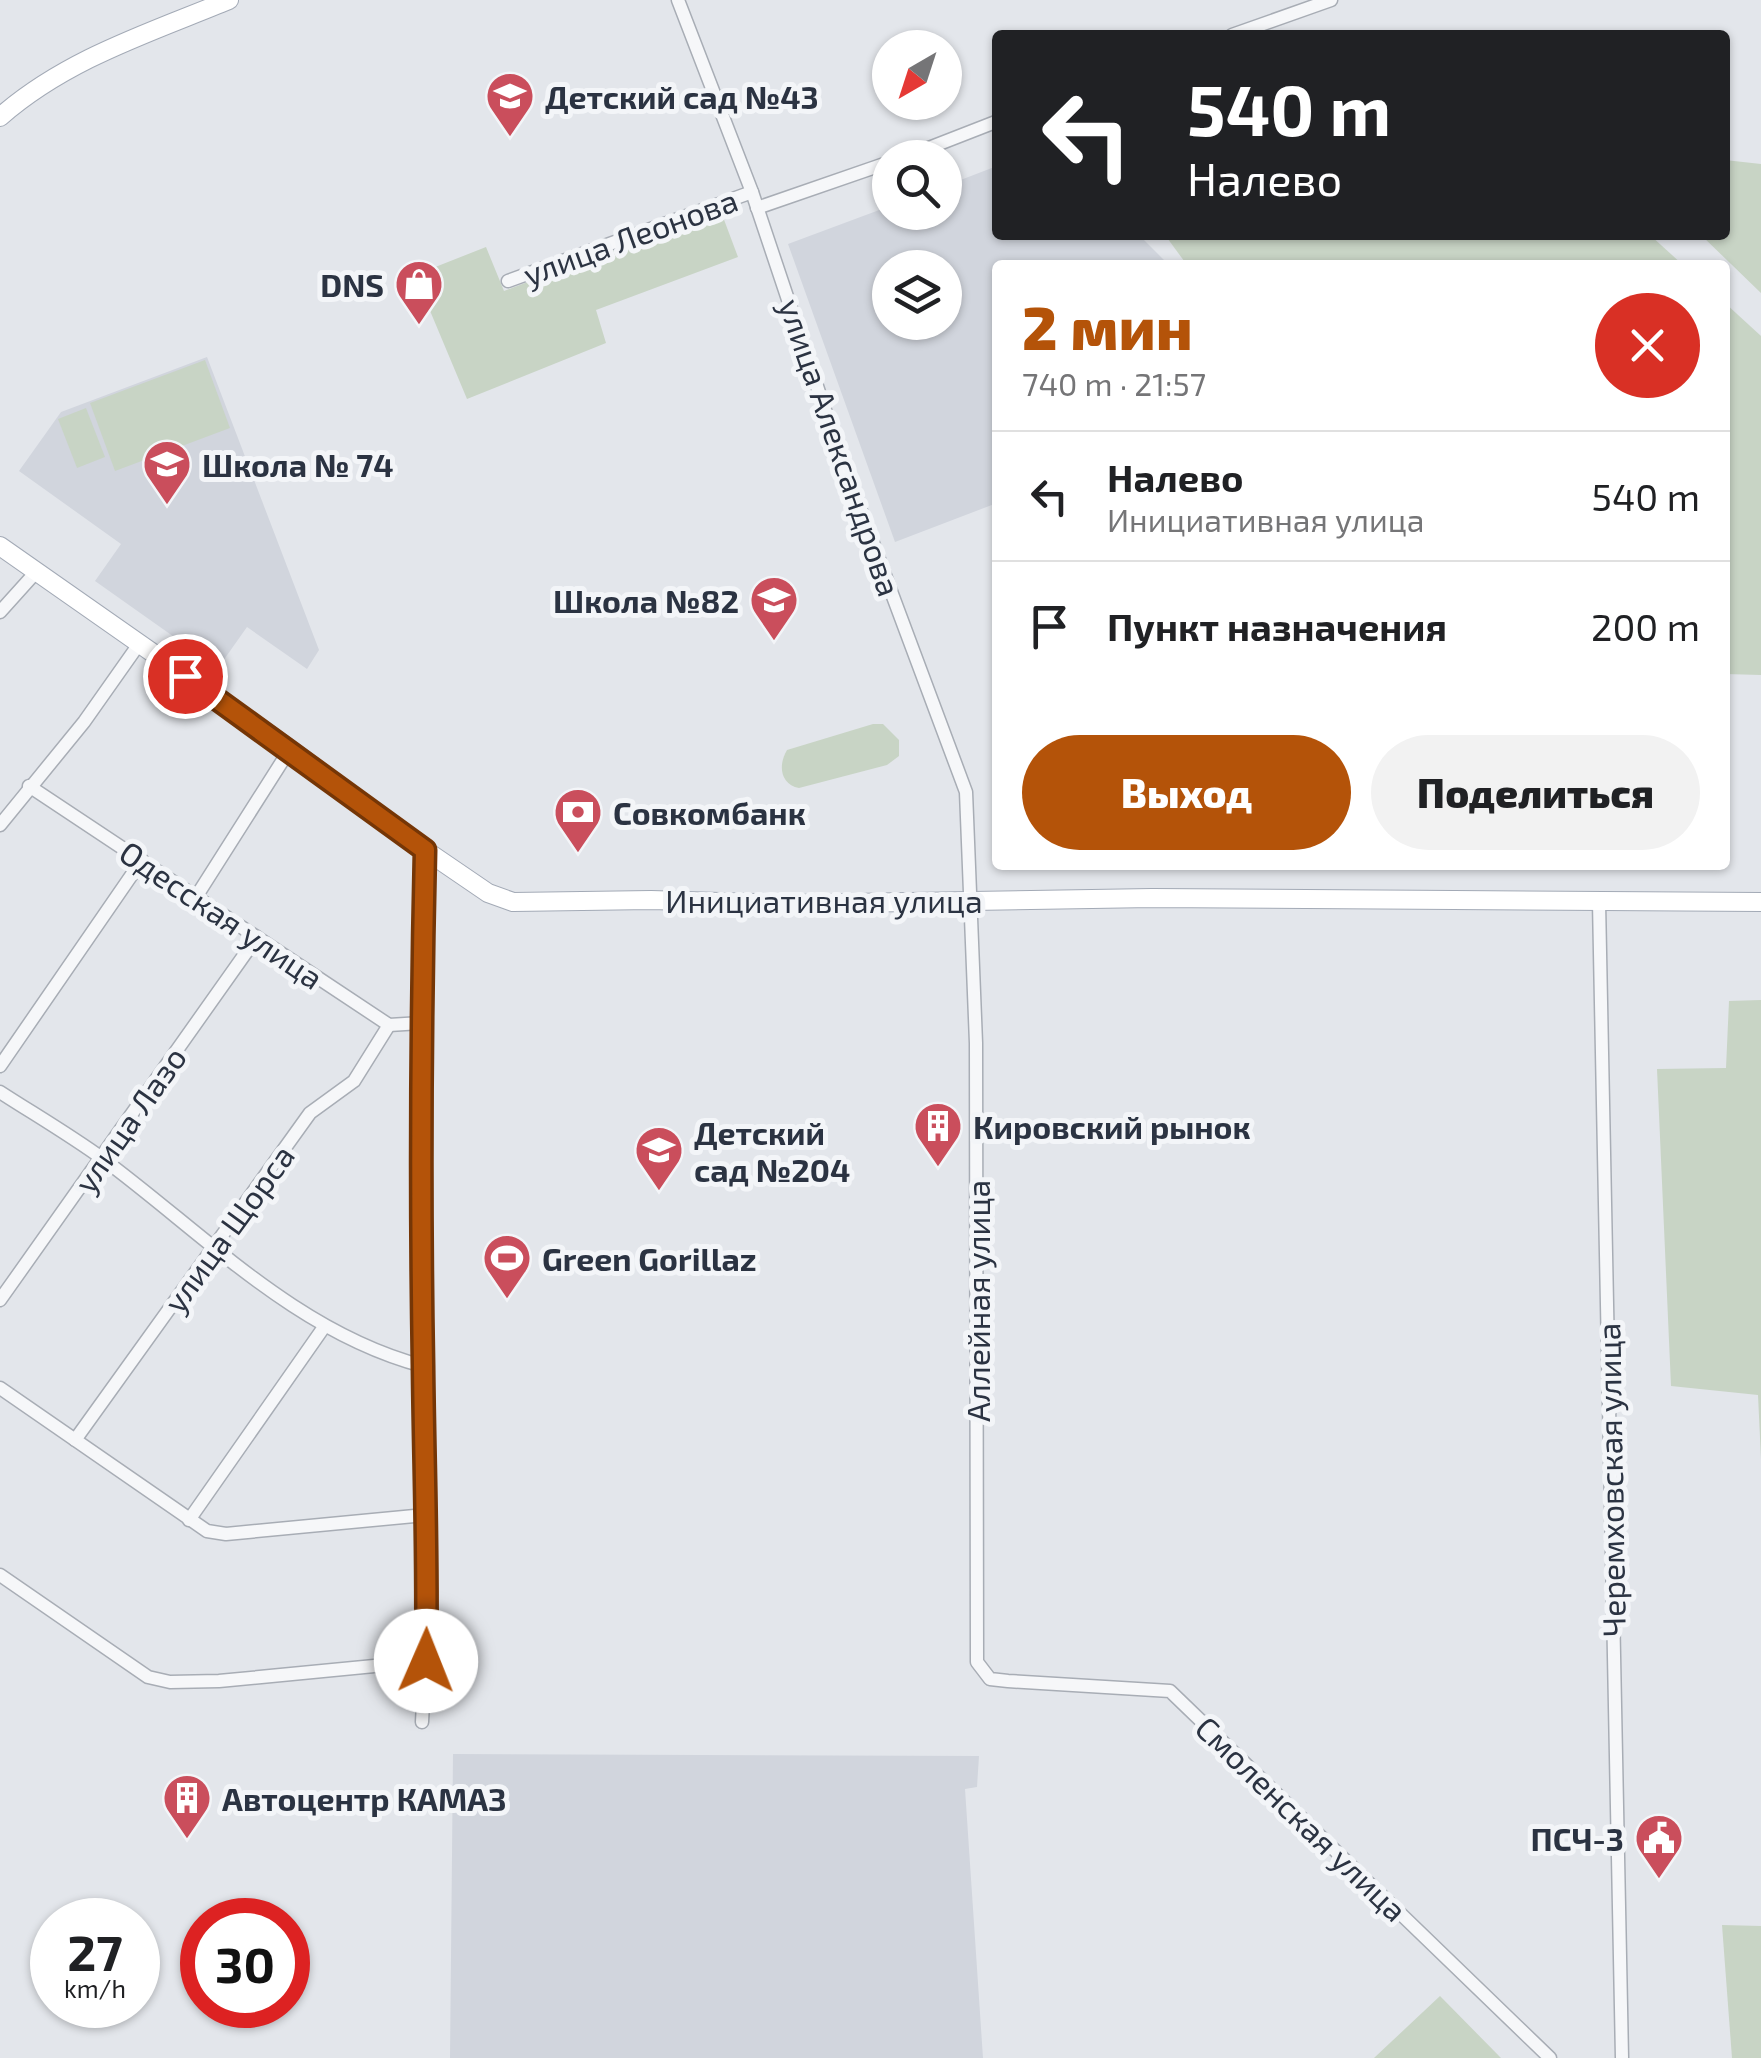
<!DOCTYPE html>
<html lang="ru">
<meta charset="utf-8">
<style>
:root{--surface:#fff;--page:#f2f2f2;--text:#202124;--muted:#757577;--line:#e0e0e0;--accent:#b45309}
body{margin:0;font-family:"Exo 2",sans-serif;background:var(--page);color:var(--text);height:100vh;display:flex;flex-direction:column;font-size:38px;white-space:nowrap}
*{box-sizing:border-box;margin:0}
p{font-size:32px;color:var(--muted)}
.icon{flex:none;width:55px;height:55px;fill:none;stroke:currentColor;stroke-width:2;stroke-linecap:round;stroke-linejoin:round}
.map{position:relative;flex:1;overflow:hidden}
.drawer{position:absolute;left:992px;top:260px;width:738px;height:610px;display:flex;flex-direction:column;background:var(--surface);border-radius:10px;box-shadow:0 2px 8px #0004}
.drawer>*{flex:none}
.top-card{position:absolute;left:992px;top:30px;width:738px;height:210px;border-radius:10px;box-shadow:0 2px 8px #0004;background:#202124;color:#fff;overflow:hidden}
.needle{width:65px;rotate:219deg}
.fabs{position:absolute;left:872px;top:30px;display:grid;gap:20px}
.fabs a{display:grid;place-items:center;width:90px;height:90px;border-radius:50%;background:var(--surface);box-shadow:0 2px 8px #0004;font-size:50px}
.speed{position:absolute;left:30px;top:1898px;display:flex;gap:20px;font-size:50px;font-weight:700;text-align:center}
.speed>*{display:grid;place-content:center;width:130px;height:130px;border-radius:50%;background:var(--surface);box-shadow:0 2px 8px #0004;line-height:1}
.speed small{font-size:25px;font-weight:400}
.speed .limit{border:15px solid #d22;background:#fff;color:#111}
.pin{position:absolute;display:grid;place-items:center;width:85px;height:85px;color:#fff;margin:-42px;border:5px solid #fff;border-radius:50%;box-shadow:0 2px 10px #0007}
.me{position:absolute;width:110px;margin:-55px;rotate:1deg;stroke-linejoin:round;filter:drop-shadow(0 0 8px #0008)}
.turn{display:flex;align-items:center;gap:35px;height:210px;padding:0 30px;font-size:45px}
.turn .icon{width:130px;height:130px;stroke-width:2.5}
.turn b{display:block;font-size:70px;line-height:85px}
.round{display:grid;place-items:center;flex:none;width:105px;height:105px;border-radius:52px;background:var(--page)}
.overview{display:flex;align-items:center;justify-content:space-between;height:170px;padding:0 30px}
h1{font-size:60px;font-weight:800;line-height:75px;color:var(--accent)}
.primary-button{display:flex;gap:20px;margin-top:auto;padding:20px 30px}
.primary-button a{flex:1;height:115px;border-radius:60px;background:var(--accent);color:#fff;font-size:40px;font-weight:800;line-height:115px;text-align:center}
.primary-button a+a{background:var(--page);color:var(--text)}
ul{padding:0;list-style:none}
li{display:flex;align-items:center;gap:30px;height:130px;padding:0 30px;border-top:2px solid var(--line)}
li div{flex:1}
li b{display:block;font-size:38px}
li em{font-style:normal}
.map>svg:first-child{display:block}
.built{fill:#d1d5dd;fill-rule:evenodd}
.green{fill:#c8d4c5}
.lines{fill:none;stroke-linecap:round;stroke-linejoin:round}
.minor-casing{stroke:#a8adb5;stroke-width:15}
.major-casing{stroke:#a3aab6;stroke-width:20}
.minor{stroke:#f6f7f9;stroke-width:12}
.major{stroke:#fff;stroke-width:18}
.route-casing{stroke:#753606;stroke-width:25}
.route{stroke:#b45309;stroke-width:18}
.labels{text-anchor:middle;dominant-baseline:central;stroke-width:10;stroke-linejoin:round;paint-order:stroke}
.poi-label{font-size:32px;font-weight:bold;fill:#2b3342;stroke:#f3f5f8;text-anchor:start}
.street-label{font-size:32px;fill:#2b3342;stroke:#f3f5f8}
</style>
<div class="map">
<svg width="1761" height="2058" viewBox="0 0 1761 2058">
<rect width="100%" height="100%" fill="#e3e6eb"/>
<g class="built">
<path d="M997,166L998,235H1111L1112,239L1139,235L1169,265H998L997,503L895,542L788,244L890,206V212H945V186ZM890,268H945V322H890Z"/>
<polygon points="207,357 319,650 307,669 247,627 218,668 95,581 121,544 19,471 61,412"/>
<polygon points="453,1754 979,1756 977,1787 965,1789 983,2058 450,2058"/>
</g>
<g class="green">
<polygon points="1725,160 1761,164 1761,293 1701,235 1725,235"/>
<polygon points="720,209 738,257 596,310 606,343 467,399 415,275 486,247 504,291"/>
<polygon points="1165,235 1650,235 1683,265 1187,265"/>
<polygon points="1725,303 1761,336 1761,675 1725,674"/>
<polygon points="205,360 230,428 115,471 90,403"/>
<polygon points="86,408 105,457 77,468 58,419"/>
<path d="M873,724H883L899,740V756L887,765L799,788C780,784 778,765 787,750Z"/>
<polygon points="1761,1000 1761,1459 1758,1395 1671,1386 1657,1069 1726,1068 1729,1001"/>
<polygon points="1722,1925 1761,1926 1761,2058 1732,2058"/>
<polygon points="1440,1996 1501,2058 1374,2058"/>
</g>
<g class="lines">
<g class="minor-casing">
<g id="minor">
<polyline points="678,0 752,192 839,452 966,792 976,1043 977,1662 990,1679 1008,1681 1170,1691 1550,2058"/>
<polyline points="1232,35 1331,0"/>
<polyline points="903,158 998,121"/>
<polyline points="757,208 890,162"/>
<polyline points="508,281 752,192"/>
<polyline points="0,612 36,572"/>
<polyline points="29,786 389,1025 421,1023"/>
<polyline points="0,825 84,722 139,644"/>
<polyline points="196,897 290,749"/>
<polyline points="1599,902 1622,2058"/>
<polyline points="0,1066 142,860"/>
<path d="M0,1092C34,1114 70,1135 103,1159C204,1234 297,1333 423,1366"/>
<polyline points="0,1300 257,937"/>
<polyline points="0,1388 207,1531 226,1534 425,1515"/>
<polyline points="75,1440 310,1113 354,1081 389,1025"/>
<polyline points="189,1520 324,1327"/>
<polyline points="0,1575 148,1677 170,1682 219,1681 426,1661"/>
<path d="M422,1722C429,1603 425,1485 423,1366C420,1194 421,1021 425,850"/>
</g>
</g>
<g class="major-casing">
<g id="major">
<path d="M0,117C66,59 149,33 229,0"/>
<polyline points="0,546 290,749 425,850 488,893 513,902 651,900 786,904 1152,898 1761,902"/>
</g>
</g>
<use href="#minor" class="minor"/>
<use href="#major" class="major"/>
</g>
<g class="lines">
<g class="route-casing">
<path id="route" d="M185,676L425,850C421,1021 420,1193 423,1365C424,1464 428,1562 426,1661"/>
</g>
<use href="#route" class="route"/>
</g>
<defs>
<g id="school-pin" transform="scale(2.5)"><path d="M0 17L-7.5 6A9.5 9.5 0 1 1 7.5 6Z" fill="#ca4e5c" stroke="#f3f5f8"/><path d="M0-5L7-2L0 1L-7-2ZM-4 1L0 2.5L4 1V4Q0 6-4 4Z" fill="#fff"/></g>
<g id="shop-pin" transform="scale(2.5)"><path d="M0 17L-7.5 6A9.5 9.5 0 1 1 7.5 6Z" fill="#ca4e5c" stroke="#f3f5f8"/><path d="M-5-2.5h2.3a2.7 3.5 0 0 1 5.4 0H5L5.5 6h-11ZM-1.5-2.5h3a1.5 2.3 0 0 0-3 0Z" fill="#fff"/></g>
<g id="bank-pin" transform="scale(2.5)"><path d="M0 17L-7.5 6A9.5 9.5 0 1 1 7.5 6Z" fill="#ca4e5c" stroke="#f3f5f8"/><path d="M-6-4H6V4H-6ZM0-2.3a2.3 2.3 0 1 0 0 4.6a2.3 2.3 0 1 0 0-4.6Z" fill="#fff"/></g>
<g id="building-pin" transform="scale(2.5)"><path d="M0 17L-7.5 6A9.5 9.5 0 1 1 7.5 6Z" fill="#ca4e5c" stroke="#f3f5f8"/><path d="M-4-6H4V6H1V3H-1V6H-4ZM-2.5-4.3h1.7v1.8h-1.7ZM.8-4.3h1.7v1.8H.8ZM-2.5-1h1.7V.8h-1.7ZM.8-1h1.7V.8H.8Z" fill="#fff"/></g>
<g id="stadium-pin" transform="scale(2.5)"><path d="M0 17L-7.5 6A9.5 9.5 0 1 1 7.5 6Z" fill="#ca4e5c" stroke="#f3f5f8"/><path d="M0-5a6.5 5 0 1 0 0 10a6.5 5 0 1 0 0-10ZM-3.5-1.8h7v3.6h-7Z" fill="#fff"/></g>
<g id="civic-pin" transform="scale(2.5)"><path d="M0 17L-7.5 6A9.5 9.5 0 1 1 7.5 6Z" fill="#ca4e5c" stroke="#f3f5f8"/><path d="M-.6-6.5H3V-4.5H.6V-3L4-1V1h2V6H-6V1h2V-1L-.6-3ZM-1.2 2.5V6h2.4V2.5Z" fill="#fff"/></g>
</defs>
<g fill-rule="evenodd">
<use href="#school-pin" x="510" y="96"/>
<use href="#shop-pin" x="419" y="284"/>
<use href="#school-pin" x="167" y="464"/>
<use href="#school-pin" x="774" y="600"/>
<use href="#bank-pin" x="578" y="812"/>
<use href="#building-pin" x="938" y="1126"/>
<use href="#school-pin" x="659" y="1150"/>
<use href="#stadium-pin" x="507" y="1258"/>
<use href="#building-pin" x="187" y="1798"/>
<use href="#civic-pin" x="1659" y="1838"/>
</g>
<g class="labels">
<g class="poi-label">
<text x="545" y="96">Детский сад №43</text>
<text x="384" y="284" text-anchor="end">DNS</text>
<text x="202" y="464">Школа № 74</text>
<text x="739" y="600" text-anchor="end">Школа №82</text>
<text x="613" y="812">Совкомбанк</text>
<text x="973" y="1126">Кировский рынок</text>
<text x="694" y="1132">Детский<tspan x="694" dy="37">сад №204</tspan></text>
<text x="542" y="1258">Green Gorillaz</text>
<text x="222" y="1798">Автоцентр КАМАЗ</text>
<text x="1624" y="1838" text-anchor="end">ПСЧ-3</text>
</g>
<g class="street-label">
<text transform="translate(630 236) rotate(-20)">улица Леонова</text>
<text transform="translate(841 447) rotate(71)">улица Александрова</text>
<text x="824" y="900">Инициативная улица</text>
<text transform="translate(222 914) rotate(34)">Одесская улица</text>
<text transform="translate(129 1119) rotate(-55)">улица Лазо</text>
<text transform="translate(228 1228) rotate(-54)">улица Щорса</text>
<text transform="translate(977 1301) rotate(-90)">Аллейная улица</text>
<text transform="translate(1610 1480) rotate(-91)">Черемховская улица</text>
<text transform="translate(1302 1818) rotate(44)">Смоленская улица</text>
</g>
</g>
</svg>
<div class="fabs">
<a><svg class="needle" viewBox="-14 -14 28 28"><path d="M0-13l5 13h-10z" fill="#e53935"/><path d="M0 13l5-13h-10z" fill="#757577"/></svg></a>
<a><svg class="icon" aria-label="search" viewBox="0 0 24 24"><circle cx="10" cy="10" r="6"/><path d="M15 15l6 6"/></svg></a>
<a><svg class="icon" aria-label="layers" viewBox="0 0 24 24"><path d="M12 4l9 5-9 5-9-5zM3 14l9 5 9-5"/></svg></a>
</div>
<div class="speed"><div>27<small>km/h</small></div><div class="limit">30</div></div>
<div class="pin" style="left:185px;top:676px;background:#d93025"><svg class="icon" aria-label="arrive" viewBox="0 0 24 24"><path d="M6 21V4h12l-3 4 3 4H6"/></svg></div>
<svg class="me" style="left:426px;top:1661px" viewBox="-20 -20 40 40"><circle r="19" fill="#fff"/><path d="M0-13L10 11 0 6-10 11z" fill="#b45309"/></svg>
<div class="top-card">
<div class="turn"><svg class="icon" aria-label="left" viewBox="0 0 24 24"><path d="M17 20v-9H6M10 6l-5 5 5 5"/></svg><div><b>540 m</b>Налево</div></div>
</div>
<section class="drawer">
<div class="overview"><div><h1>2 мин</h1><p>740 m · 21:57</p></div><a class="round" style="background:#d93025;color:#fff"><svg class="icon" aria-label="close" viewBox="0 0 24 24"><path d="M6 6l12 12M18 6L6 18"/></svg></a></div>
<ul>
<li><svg class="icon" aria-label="left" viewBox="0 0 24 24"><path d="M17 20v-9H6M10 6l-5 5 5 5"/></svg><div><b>Налево</b><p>Инициативная улица</p></div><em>540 m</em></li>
<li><svg class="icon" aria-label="arrive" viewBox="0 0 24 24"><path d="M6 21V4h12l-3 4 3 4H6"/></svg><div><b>Пункт назначения</b></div><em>200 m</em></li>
</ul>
<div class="primary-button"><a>Выход</a><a>Поделиться</a></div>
</section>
</div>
